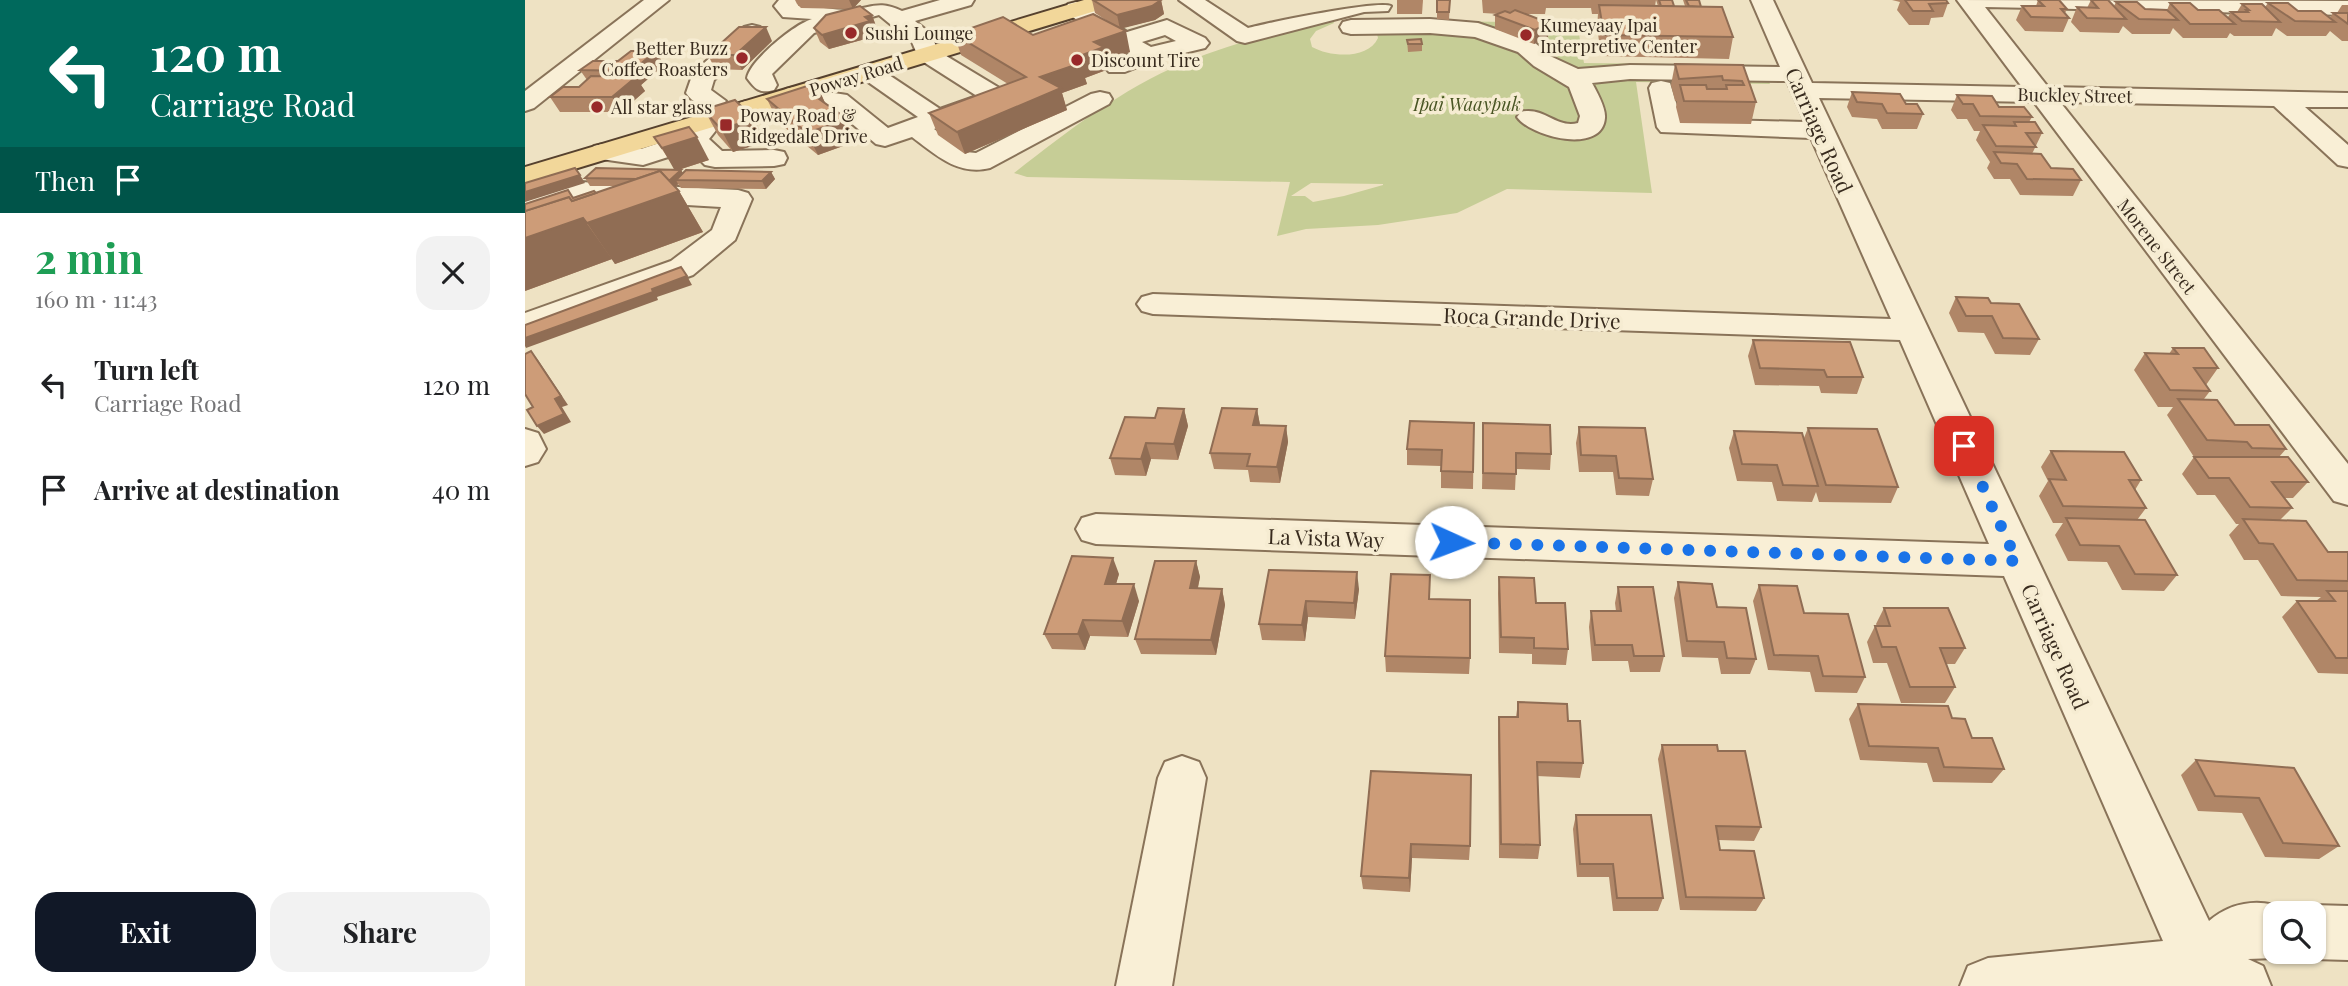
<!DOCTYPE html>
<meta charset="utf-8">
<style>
:root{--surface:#fff;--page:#f2f2f2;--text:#202124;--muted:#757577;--accent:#111827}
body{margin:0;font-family:"Playfair Display",serif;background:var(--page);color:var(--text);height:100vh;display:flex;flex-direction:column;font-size:26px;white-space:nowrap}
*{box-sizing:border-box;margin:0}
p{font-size:23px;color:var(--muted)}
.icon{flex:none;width:38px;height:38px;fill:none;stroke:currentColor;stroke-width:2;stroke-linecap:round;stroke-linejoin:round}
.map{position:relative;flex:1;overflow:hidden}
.drawer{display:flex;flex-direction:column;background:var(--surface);width:525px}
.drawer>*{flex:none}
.banner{background:#00695c;color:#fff;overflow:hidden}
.buttons{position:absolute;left:1738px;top:901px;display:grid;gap:14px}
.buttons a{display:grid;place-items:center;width:63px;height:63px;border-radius:14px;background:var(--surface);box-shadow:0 2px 5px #0004;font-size:35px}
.pin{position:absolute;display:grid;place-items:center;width:60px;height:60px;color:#fff;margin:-30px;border-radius:14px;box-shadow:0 4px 10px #0006}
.me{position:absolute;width:77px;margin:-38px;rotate:92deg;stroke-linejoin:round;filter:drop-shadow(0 0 5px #0008)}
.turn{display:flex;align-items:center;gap:24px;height:147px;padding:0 35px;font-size:32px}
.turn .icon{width:91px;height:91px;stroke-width:2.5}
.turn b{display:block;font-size:49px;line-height:60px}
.then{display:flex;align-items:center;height:66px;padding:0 35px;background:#0003;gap:14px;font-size:26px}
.round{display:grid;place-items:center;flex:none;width:74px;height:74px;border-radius:21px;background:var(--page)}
.head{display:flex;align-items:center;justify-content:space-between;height:119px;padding:0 35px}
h1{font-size:42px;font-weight:700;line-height:52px;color:#1e9e55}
.cta{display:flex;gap:14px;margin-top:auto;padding:14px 35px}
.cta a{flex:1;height:80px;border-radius:21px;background:var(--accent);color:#fff;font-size:28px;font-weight:700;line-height:80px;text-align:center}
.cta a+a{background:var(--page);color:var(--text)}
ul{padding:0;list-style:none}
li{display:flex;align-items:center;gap:21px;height:105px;padding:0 35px}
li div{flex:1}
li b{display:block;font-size:26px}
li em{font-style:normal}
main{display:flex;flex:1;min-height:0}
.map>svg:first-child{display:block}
.green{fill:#c6cd96;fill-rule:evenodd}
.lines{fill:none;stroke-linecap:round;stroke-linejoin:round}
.minor-casing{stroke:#897359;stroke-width:4}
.major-casing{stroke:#56412e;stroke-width:4}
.minor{fill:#f9efd6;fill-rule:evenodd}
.major{fill:#f2d79a;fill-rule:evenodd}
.wall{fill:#b08667}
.shaded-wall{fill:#906d54}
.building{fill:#cd9c78;stroke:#906d54;stroke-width:2}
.route{stroke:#1a73e8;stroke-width:12;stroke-dasharray:0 21.6}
.poi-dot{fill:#982929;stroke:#f6ecd2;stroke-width:2.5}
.labels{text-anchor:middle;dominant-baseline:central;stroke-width:7;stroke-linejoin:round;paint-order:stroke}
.far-poi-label{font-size:18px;fill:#382b1e;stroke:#f6ecd2;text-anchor:start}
.far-street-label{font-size:18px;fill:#382b1e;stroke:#f6ecd2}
.far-park-label{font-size:18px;font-style:italic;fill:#495524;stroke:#f6ecd2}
.street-label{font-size:21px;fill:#382b1e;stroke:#f6ecd2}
</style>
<main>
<section class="drawer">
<div class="banner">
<div class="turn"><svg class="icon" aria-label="left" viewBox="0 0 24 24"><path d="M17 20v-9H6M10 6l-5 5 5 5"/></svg><div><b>120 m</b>Carriage Road</div></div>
<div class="then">Then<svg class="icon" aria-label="arrive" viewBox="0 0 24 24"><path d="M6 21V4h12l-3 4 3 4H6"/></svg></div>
</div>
<div class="head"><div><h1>2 min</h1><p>160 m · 11:43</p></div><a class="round"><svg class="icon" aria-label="close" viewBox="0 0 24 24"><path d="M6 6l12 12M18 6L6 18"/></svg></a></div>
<ul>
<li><svg class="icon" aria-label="left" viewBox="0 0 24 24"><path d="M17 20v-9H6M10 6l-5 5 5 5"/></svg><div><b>Turn left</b><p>Carriage Road</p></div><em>120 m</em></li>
<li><svg class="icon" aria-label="arrive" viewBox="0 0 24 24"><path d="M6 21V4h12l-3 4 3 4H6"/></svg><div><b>Arrive at destination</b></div><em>40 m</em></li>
</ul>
<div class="cta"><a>Exit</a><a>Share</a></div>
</section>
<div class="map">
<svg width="1823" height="986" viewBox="0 0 1823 986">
<rect width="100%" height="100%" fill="#eee2c3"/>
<path class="green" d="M807,17L809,23L791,31L785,39L787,47C805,57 843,60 853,38L851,30L841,20L1052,23L1059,63L1236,65L1245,84L1111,82L1127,193L982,189L932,213L853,225L781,229L752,236L765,182L502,177L489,173C542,132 596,89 659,63C706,43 757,31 807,17ZM786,183L858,184V185L819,196L788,202L780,196H766Z"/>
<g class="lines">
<g class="minor-casing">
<g id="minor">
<polygon points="119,0 144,0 9,108 0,111 0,91"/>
<path d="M254,0H277L273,6C287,6 311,10 323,10C348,8 353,0 377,11L415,0H449L446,5L390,21L406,34L413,51L481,92L484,97L481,102L409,129L441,152L451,153L566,94L575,92L584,94L587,99L584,104L465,168C433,176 411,155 387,137L360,146L351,144L306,106L299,105L243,122L212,114L208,109L212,104L221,101L242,106L264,100L258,94L261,89L270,87L322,95L363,128L393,117L336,77L332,72L336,67L344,65L352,67L415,109L452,96L394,59L387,42L354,15L289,33L247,74L252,85L249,90C235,94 230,89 222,78C225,60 270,24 287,19L258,17L249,6Z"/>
<path d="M654,0H680L723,28C746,22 853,0 866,6L863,11L839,12L720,43L712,41Z"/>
<path d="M1226,0H1248L1287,83L1497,87L1432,0L1823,1V15L1460,7L1523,87L1823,93V107H1780L1823,145V167L1813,165L1749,106L1535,102L1823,464V505L1809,501L1509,102L1294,98L1684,921C1708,900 1741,897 1769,913L1788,905L1823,906V960L1788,959L1772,952H1788V914H1750V952H1764L1750,958L1723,959L1738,966L1746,986H1435L1443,966L1463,958L1638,941L1479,576L571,544L557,540L551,529L557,518L571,514L1464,544L1375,340L628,314L617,311L612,304L617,297L628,294L1366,319L1286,138L1136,132L1132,127L1124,88L1127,83L1136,81L1145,83L1156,119L1280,122L1262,81L1105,79L1067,83C1072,92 1081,108 1080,118C1077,155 1006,137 992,117L996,112C1018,106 1032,129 1053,123L1055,116L1044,87L1009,66L993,52L950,37L905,33L826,34L818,32L815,27L818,22L826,20L905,19L953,23L1009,42L1025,56L1053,69L1105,65L1255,67Z"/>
<path d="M551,2L559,4L602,32L642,20L680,38L684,43L680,48L630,60L600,72H584L580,67L584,62L604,54L543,14L540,9L543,4ZM640,35L651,41L626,47L617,42Z"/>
<path d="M227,25L235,27L238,32L189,80L186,90L201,101L197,106C184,110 169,105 161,93L168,73L219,27Z"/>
<polygon points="187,111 196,114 200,119 184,139 197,151 249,150 259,152 262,158 259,164 249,166 190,167 180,165 165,150 118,165 69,158 65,152 69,146 78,144 116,149 161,134 178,114"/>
<polygon points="55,182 213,190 223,193 227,199 210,240 168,275 0,334 0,313 146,261 187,230 196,207 128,203 108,209 98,206 94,201 57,199 0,216 0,198"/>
<polygon points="0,429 13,433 21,449 13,462 0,466"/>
<polygon points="657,756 674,762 681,778 647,986 591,986 633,778 640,762"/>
</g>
</g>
<g class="major-casing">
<polygon id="major" points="559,0 593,0 590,5 0,184 0,167"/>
</g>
<use href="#minor" class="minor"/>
<use href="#major" class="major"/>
</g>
<g class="wall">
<polygon points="270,0 336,0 329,7 347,15 352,29 349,30 351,36 304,49 295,42 289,28 325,9 276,8 272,4"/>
<polygon points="567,0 636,0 639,14 630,20 596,28 605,52 582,60 584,69 560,78 562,84 537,93 542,110 440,154 413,135 404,113 483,84 436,55 429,34 508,35 584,22 570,13"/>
<polygon points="872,0 898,0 897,14 872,14"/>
<polygon points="912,0 925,0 924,20 912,19"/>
<polygon points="957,0 1131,0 1130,6 1133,6 1131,0 1134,0 1149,6 1160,6 1158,0 1174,0 1176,7 1208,37 1204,59 1076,56 1072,26 1073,14 1067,14 1066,8 1021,8 1020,14 999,14 1024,23 1023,37 1009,44 970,29 970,15 974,14 958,13"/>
<polygon points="1367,0 1421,0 1423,3 1418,17 1406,18 1404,25 1384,25 1372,10 1375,2"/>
<polygon points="1513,0 1542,9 1540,13 1544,18 1538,32 1500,31 1491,20 1497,6 1511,6"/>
<polygon points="1566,0 1589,6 1591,2 1620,9 1642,10 1645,3 1703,17 1706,12 1712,12 1717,4 1740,7 1743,3 1805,18 1808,13 1812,13 1817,5 1823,5 1823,41 1817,41 1805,31 1801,36 1762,36 1751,28 1747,36 1709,36 1705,33 1702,38 1658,38 1648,28 1645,34 1607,34 1598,26 1594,33 1555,32 1546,22 1552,7 1562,8"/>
<polygon points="882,40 897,44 897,51 883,52"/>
<polygon points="247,41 217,70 190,69 183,55"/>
<polygon points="131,51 139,65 116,85 120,91 96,112 35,112 25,97 54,87 62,80 55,70"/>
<polygon points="1150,64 1218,65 1231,102 1226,124 1155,123 1151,107 1152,101 1150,101 1146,85"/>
<polygon points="1327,92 1381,104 1398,114 1392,129 1357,129 1352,119 1327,117 1322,107"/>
<polygon points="296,94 300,103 322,119 332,141 293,155 253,122 242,99"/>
<polygon points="1432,95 1474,107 1507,117 1504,122 1517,133 1507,154 1526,168 1556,180 1548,196 1495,195 1485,179 1469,179 1462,168 1465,162 1451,140 1455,131 1449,131 1442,119 1432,119 1426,110"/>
<polygon points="181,113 229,119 240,142 208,152 193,135"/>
<polygon points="129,137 184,160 153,170 156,170 158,173 246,172 250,179 241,189 156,188 153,184 151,187 154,191 178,232 90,264 87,259 0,291 48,198 71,193 89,186 65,186 60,178 150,169"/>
<polygon points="1431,297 1466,303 1514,339 1505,355 1470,354 1459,333 1433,332 1424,313"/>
<polygon points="1228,340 1338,377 1332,394 1296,393 1294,386 1230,385 1223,356"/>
<polygon points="1648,348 1693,368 1681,385 1685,391 1679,399 1710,425 1761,449 1754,457 1783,482 1768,498 1760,498 1767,508 1755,520 1803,552 1823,552 1823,674 1793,673 1757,617 1772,601 1791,601 1796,597 1756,596 1733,560 1719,560 1704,535 1714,524 1711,524 1690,495 1672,495 1657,474 1669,457 1642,415 1648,407 1633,407 1609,370 1620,353 1644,354"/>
<polygon points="659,409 663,426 653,460 626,459 621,476 590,475 585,458"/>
<polygon points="732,409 735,425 761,426 763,442 755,483 725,482 723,470 689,469 685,453"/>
<polygon points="949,423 948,489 916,488 916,466 882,465 882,449"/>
<polygon points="1054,427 1128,479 1124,496 1091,495 1088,472 1054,472 1051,443"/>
<polygon points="1283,428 1373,487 1366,503 1294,502 1291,492 1287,502 1252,501 1247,482 1212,481 1204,448 1209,431 1279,438"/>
<polygon points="958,440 1026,454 1025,470 991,469 990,490 957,489"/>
<polygon points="1526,451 1616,480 1610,490 1621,508 1612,520 1652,575 1639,591 1597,590 1582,562 1543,561 1530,535 1538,523 1528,523 1514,496 1523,481 1516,467"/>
<polygon points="671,561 675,577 673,588 697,589 700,605 691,655 616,654 610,639"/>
<polygon points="744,570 834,589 830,619 783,617 780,641 737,640 734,624"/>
<polygon points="594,574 591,584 614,601 603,637 565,636 560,650 527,649 519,634"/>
<polygon points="974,577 1011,603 1043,649 1041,665 1007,664 1007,654 974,653 973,593"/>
<polygon points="1153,582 1192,607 1231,659 1225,674 1196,674 1193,658 1157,657 1149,598"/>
<polygon points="1234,585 1340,677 1332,693 1290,692 1285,672 1243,670 1228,601"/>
<polygon points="1093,587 1139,656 1135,672 1105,672 1103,661 1067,661 1064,627 1066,611 1091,611 1090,603"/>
<polygon points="905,599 945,658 944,674 861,672 860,656"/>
<polygon points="1359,608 1440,648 1430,664 1421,664 1430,687 1420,703 1376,703 1362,663 1348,663 1342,642 1350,626 1352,626 1351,624"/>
<polygon points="993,702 1043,721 1058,763 1055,778 1012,776 1015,845 1013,859 974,858 973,732 974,717 991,717"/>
<polygon points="1333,704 1427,718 1479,769 1467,783 1408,782 1402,763 1335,760 1324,719"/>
<polygon points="1137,745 1193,751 1236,827 1229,841 1193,840 1195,850 1239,898 1231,911 1155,910 1133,759"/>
<polygon points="1671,760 1814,846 1794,859 1740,857 1717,813 1673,811 1656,775"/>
<polygon points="846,771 945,846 944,860 887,858 885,892 838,889 836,876"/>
<polygon points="1051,815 1138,898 1133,911 1088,911 1084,877 1052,877 1048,829"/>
</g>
<g class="shaded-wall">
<polygon points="324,0 336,0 328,9"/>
<polygon points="636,0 639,14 630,20 595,29 592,15"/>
<polygon points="347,15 352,29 349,30 351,36 304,49 297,35"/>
<polygon points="1024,23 1023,37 1009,44 1010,30"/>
<polygon points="241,27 247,41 217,70 210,55"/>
<polygon points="601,31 605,52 582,60 584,69 560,78 562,84 537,93 542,110 440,154 432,132 515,77 549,58 569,42"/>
<polygon points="131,51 139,65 116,85 120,91 96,112 87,97 111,77 107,71"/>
<polygon points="296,94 306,116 290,96"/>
<polygon points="229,119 240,142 208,152 196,129"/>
<polygon points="322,119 332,141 293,155 282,133"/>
<polygon points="172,137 184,160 150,171 137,148"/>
<polygon points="156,170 160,177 151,180 153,184 150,188 145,180"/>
<polygon points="246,172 250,179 241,189 237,181"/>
<polygon points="55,175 60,183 0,202 0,192"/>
<polygon points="154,191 178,232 90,264 62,223"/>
<polygon points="58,218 87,259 0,291 0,238"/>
<polygon points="162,276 167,285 132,297 133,300 1,348 0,346 0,338"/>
<polygon points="6,351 13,360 43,405 37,407 46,422 19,434 12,426 30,399"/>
<polygon points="659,409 663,426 653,460 649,444"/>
<polygon points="732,409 735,425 728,425"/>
<polygon points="761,426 763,442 755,483 752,467"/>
<polygon points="621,443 626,459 621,476 616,459"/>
<polygon points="588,558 594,574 586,600 580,584"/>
<polygon points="671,561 675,577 669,604 665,588"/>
<polygon points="832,572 834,589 830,619 829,603"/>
<polygon points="609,584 614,601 603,637 597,621"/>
<polygon points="697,589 700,605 691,655 686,640"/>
<polygon points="781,601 783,617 780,641 777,625"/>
<polygon points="558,620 565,636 560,650 553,634"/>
<polygon points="886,844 887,858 885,892 884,878"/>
</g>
<g class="building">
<polygon points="568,0 636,0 627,6 592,15"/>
<polygon points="912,0 925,0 924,12 912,12"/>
<polygon points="1134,0 1147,0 1149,6 1136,6"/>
<polygon points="1161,0 1174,0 1176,7 1164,6"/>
<polygon points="1380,0 1421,0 1423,3 1404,4 1408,11 1388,11"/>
<polygon points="1513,0 1534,0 1542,9 1536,9 1544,18 1506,17 1497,6 1519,6"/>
<polygon points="1566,0 1583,0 1601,19 1562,18 1552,7 1573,8"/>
<polygon points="1591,2 1612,2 1620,9 1642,10 1653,20 1614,19"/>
<polygon points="1645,3 1665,3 1673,10 1694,10 1710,24 1665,24"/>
<polygon points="1743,3 1763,3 1773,11 1796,11 1810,22 1770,21"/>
<polygon points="1717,4 1737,4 1755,22 1717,21 1706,12 1723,12 1721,10 1724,10"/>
<polygon points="1074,5 1197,7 1208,37 1079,35"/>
<polygon points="335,6 347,15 340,17 345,21 297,35 289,28 301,15"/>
<polygon points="990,10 1024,23 1010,30 970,15 980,11 985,13"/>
<polygon points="1808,13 1823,13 1823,24"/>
<polygon points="568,14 601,31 569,42 579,47 549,58 556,63 515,77 536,88 432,132 404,113 501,77 429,34 478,17 508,35"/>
<polygon points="214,27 241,27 210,55 183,55"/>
<polygon points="896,39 897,44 883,44 882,40"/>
<polygon points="106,51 131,51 107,71 55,70 68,61 93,61"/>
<polygon points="1150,64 1218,65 1231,102 1159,101 1155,85 1181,85 1182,89 1202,89 1201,85 1219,85 1217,81 1198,80 1197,76 1154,79"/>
<polygon points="66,76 111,77 87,97 25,97 38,87 54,87"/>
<polygon points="285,85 296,94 290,96 322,119 282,133 242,99"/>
<polygon points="1327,92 1375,94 1381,104 1392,104 1398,114 1362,113 1357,104 1332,102"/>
<polygon points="1432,95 1467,96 1474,107 1499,107 1507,117 1455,116 1448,104 1438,104"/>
<polygon points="210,100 229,119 196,129 181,113 187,107"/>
<polygon points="1489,122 1510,122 1517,133 1501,133 1511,147 1471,146 1458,125 1491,126"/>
<polygon points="164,127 172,137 137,148 129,137"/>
<polygon points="1469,152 1516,154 1526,168 1548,169 1556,180 1502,179 1492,164 1476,163"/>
<polygon points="50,168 55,175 0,192 0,183"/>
<polygon points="71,168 156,170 145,180 143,180 135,171 111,179 60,178"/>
<polygon points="161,170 246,172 237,181 151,180"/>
<polygon points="135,171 154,191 62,223 58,218 0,238 0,211 44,197 47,201"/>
<polygon points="43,190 48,198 69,191 71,193 47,201 44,197 0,211 0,204"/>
<polygon points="156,267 162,276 127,289 128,292 0,338 0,325"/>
<polygon points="1431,297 1463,298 1466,303 1494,304 1514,339 1478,338 1467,316 1441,316"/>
<polygon points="1228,340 1325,342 1338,377 1302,377 1299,370 1235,368"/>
<polygon points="1648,348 1679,348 1693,368 1669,368 1685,391 1645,390 1620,353 1653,354"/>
<polygon points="6,351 36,396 30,399 39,414 12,426 2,410 8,407 0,394 0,354"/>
<polygon points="1653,399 1692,400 1710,425 1744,425 1761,449 1727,448 1722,442 1682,440"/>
<polygon points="633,408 659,409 649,444 621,443 616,459 585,458 600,417 630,418"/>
<polygon points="697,408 732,409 728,425 761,426 752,467 722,466 725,454 685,453"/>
<polygon points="885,421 949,423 948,472 916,471 917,450 882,449"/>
<polygon points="958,423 1025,425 1026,454 991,453 991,474 958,473"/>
<polygon points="1054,427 1120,428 1128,479 1094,478 1091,456 1056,455"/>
<polygon points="1283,428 1352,429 1373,487 1301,485"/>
<polygon points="1209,431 1277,433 1293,486 1258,485 1252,465 1217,464"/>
<polygon points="1526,451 1599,452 1616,480 1604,480 1621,508 1538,506 1524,479 1541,480"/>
<polygon points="1669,457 1763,457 1783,482 1747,482 1767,508 1725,507 1704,478 1684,478"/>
<polygon points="1541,518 1620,520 1652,575 1610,574 1594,546 1555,545"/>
<polygon points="1718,519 1781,521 1803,552 1823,552 1823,581 1772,580 1748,544 1734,543"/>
<polygon points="547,556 588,558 580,584 609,584 597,621 558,620 553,634 519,634"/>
<polygon points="630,561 671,561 665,588 697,589 686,640 610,639"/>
<polygon points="744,570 832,572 829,603 781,601 777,625 734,624"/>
<polygon points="866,574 905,575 904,599 945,600 945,658 860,656"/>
<polygon points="974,577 1009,578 1011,603 1040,603 1043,649 1009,648 1009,638 976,637"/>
<polygon points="1153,582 1187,584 1192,607 1221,608 1231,659 1202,658 1199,642 1162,641"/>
<polygon points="1234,585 1272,586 1279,613 1323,614 1340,677 1298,676 1293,656 1249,655"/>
<polygon points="1093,587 1128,587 1139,656 1109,656 1107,645 1070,645 1066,611 1096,611"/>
<polygon points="1802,591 1823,591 1823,658 1811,658 1772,601 1810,601"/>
<polygon points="1359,608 1423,608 1440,648 1415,648 1430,687 1385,687 1371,647 1357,647 1350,626 1365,626"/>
<polygon points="993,702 1042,704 1043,721 1055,721 1058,763 1012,762 1015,845 976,844 974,717 993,717"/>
<polygon points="1333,704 1423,706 1427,718 1440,719 1447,738 1467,738 1479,769 1419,767 1413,748 1344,746"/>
<polygon points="1137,745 1192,745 1193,751 1220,751 1236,827 1191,826 1195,850 1229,851 1239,898 1161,897"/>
<polygon points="1671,760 1769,768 1814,846 1758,843 1734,798 1690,796"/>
<polygon points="846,771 946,775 945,846 886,844 884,878 836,876"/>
<polygon points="1051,815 1126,815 1138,898 1092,898 1088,864 1055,864"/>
</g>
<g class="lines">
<polyline class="route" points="926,542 1492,561 1439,446"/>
</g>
<g class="poi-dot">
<circle cx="326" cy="33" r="7"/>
<circle cx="1001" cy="35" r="7"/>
<circle cx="217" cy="58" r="7"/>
<circle cx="552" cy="60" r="7"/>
<circle cx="72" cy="107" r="7"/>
<rect x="194" y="118" width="14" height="14" rx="3.5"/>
</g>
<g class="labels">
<g class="far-poi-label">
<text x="1015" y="25">Kumeyaay Ipai<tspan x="1015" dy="21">Interpretive Center</tspan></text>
<text x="340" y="33">Sushi Lounge</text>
<text x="203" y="48" text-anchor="end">Better Buzz<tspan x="203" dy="21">Coffee Roasters</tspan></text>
<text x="566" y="60">Discount Tire</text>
<text x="86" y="107">All star glass</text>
<text x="215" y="115">Poway Road &amp;<tspan x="215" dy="21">Ridgedale Drive</tspan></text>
</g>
<g class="far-street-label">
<text transform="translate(331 76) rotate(-17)">Poway Road</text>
<text transform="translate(1550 95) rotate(1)">Buckley Street</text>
<text transform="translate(1632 246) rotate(52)">Morene Street</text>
</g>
<g class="far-park-label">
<text x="942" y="104">Ipai Waaypuk</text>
</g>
<g class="street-label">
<text transform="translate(1295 130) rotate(66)">Carriage Road</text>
<text transform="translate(1007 317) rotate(2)">Roca Grande Drive</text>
<text transform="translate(801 537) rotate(2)">La Vista Way</text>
<text transform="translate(1531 646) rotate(66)">Carriage Road</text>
</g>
</g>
</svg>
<div class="buttons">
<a><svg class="icon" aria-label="search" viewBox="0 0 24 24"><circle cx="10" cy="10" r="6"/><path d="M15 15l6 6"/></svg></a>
</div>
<div class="pin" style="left:1439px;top:446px;background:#d93025"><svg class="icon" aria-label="arrive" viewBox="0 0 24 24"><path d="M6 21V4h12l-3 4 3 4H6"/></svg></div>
<svg class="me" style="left:926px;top:542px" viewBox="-20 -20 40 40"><circle r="19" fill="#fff"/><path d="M0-13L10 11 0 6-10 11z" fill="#1a73e8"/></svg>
</div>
</main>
